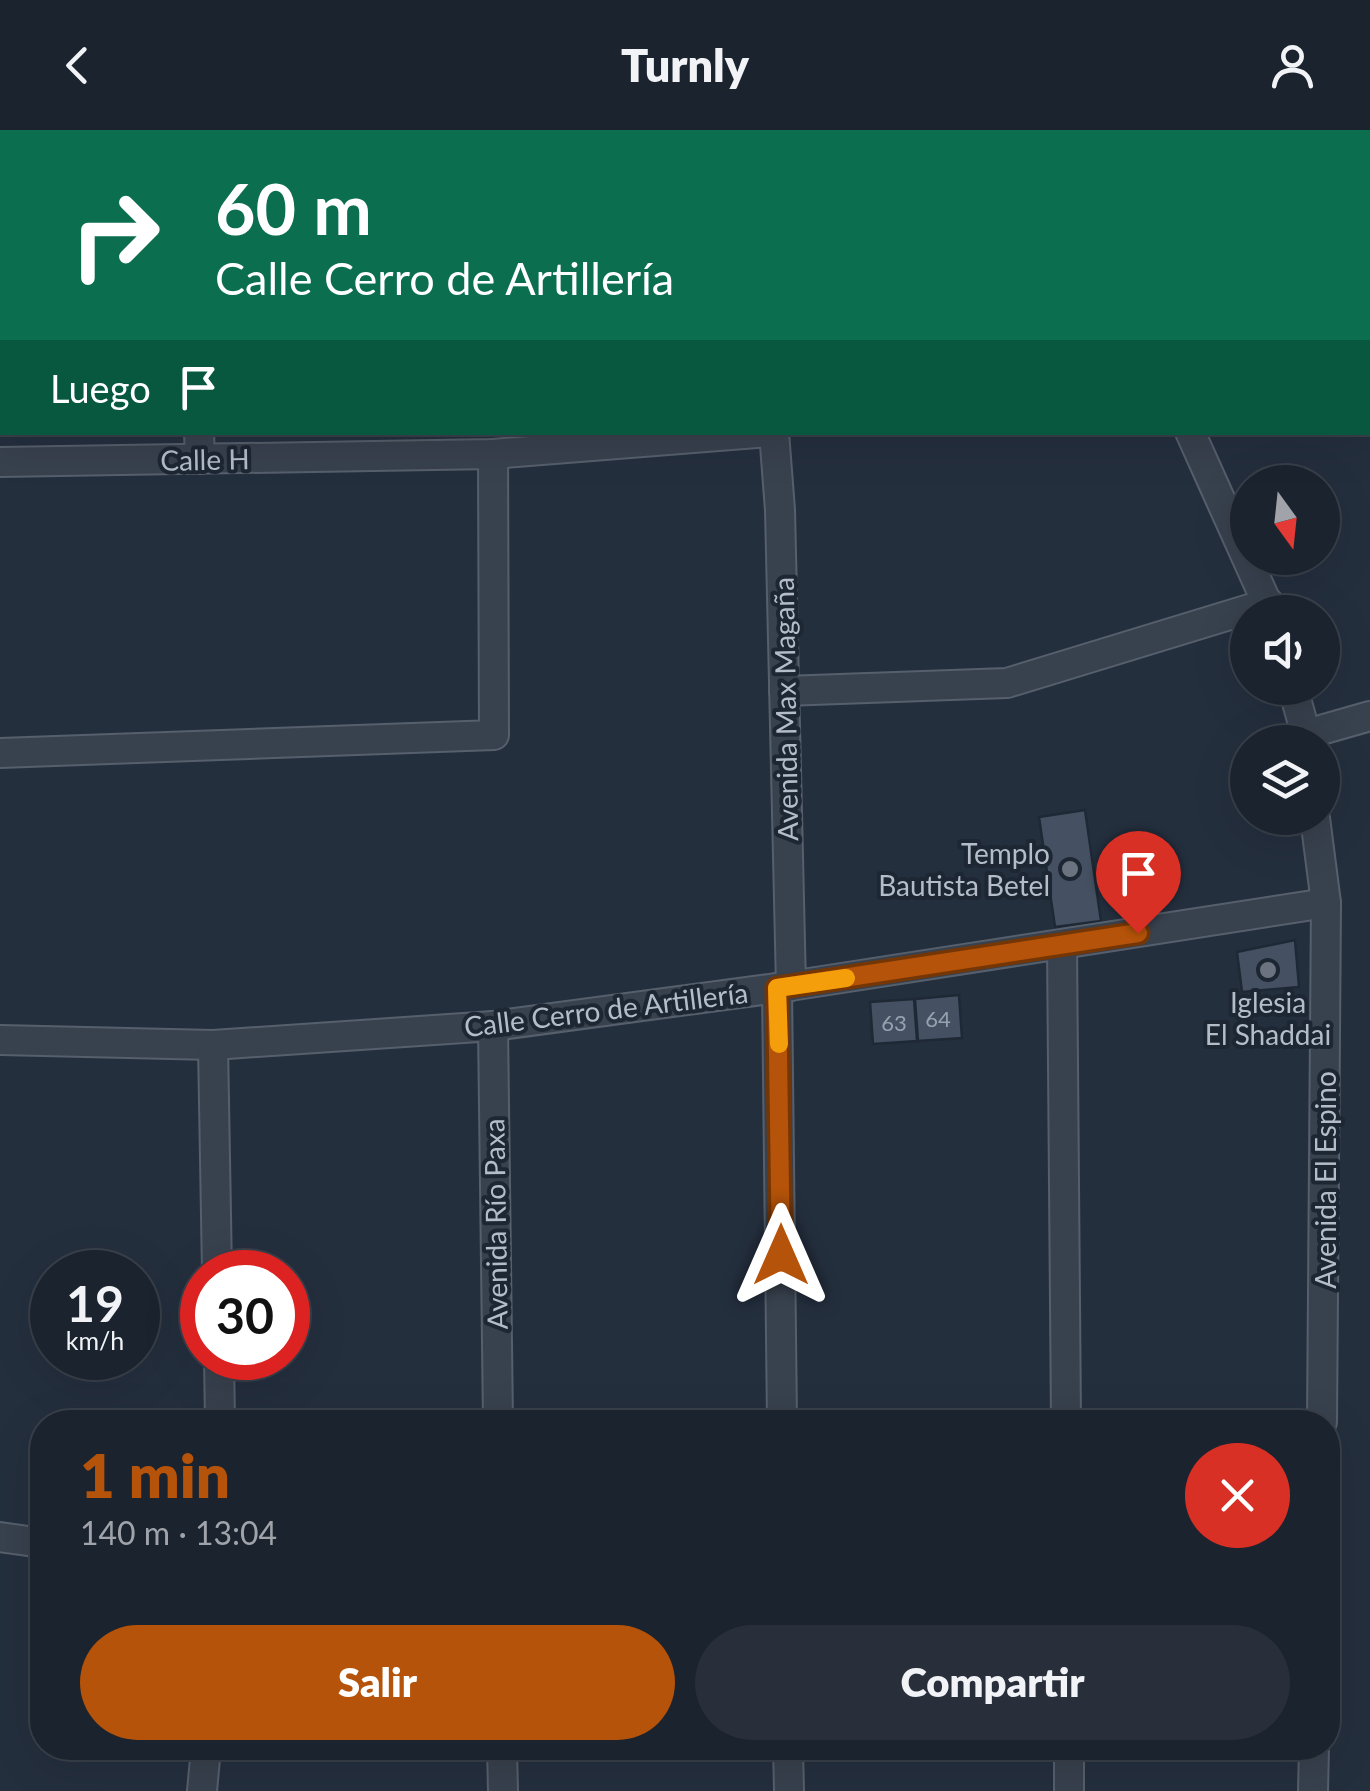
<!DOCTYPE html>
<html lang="es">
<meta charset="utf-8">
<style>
:root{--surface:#1b232e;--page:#282f3a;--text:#f1f3f6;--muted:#a0a4aa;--line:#39404a;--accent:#b45309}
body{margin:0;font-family:Lato,sans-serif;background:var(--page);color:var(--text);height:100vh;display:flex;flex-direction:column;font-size:38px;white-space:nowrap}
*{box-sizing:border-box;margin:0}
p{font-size:32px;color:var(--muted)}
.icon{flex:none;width:55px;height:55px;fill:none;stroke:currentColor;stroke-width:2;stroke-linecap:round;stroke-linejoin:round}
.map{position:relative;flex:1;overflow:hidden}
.details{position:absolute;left:30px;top:1280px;width:1310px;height:350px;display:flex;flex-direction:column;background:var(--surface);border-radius:40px;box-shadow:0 10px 40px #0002,0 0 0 2px var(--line)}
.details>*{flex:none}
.hud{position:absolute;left:0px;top:0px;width:1370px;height:305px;box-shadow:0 10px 40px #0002,0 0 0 2px var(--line);background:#0b6e4f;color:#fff;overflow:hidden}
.needle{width:65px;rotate:165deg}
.controls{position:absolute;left:1230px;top:335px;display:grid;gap:20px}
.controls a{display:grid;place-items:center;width:110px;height:110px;border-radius:50%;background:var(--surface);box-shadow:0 10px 40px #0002,0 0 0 2px var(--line);font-size:50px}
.speed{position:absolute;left:30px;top:1120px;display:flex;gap:20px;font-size:50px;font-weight:700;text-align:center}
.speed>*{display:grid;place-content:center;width:130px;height:130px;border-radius:50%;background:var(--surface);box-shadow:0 10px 40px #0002,0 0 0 2px var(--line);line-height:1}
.speed small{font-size:25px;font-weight:400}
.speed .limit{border:15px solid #d22;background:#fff;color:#111}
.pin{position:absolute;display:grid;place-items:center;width:85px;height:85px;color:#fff;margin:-102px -42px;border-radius:50% 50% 50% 0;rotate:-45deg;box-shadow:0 0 10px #0007}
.pin .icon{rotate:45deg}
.me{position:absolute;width:110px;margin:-55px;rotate:0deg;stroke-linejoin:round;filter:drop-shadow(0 0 8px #0008)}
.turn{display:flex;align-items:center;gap:35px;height:210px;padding:0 50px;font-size:45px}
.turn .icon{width:130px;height:130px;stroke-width:2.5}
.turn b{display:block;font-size:70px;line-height:85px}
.then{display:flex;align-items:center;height:95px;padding:0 50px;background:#0003;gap:20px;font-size:38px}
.round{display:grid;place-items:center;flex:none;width:105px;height:105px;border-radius:52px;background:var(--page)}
.overview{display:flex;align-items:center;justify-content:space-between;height:170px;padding:0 50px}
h1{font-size:60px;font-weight:800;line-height:75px;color:var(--accent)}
.button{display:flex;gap:20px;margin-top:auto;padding:20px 50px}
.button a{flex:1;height:115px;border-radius:60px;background:var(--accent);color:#fff;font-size:40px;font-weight:800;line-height:115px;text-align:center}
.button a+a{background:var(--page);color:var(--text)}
header{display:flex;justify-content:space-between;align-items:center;height:130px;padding:0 50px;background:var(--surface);font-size:45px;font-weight:800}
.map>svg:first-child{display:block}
.green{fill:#263c3f}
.building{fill:#455162;stroke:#1f2835;stroke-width:2.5}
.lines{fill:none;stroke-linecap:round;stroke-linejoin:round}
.street-casing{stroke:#565f6c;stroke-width:32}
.street{stroke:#38414e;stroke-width:28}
.route-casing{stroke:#753606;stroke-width:25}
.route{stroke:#b45309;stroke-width:18}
.slow{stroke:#f59e0b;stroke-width:18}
.worship-dot{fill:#6b7280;stroke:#1d2633;stroke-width:4}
.labels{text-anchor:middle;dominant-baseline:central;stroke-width:8;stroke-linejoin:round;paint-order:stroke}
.number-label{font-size:22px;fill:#98a1af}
.street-label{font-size:28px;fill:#b4bcc9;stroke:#1d2633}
.poi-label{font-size:28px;fill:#b4bcc9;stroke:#1d2633;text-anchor:end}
</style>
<header><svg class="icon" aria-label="back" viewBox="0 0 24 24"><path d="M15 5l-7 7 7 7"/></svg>Turnly<svg class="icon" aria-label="person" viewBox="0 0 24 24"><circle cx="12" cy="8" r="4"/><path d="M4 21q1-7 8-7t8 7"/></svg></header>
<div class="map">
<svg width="1370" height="1661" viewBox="0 0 1370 1661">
<rect width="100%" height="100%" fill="#242f3e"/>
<rect class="green" x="586" y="0" width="534" height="2"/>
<g class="building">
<polygon points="1085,680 1101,791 1055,797 1039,687"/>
<polygon points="1295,810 1299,857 1242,862 1237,822"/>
<polygon points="959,865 962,908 918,911 915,869"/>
<polygon points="914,869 917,911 873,914 870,872"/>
</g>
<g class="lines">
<g class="street-casing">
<g id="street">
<polyline points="1165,2 1165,0"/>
<polyline points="0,24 2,24"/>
<polyline points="1368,243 1370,243"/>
<polyline points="199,302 200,329"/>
<polyline points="774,302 780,380 791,856"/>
<polyline points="1190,302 1271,482"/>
<polyline points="0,332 493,324 770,302"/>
<polyline points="1293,558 1308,612"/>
<polyline points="784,561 1007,553 1269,473"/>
<polyline points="1307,604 1370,586"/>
<polyline points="0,623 494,605 493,324"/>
<polyline points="1315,688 1326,773 1322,1292"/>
<polyline points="1062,815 1066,1292"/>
<polyline points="777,858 782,1292"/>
<polyline points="493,896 498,1292"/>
<polyline points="0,910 213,915 493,896 777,858 1326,773"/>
<polyline points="213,915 217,1142"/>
<polyline points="219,1228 220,1292"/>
<polyline points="0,1407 42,1413"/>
<polyline points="502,1618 503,1661"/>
<polyline points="788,1618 789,1661"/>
<polyline points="1069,1618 1069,1661"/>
<polyline points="202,1661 206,1618"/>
<polyline points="1313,1661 1314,1618"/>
</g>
</g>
<use href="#street" class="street"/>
</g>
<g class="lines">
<g class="route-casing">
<polyline id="route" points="781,1125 777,858 1138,803"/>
</g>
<use href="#route" class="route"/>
<polyline class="slow" points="779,914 777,858 846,848"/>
</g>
<g class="worship-dot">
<circle cx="1070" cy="739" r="10"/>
<circle cx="1268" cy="840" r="10"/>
</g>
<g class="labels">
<g class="number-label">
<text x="938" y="888">64</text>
<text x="894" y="892">63</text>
</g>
<g class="street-label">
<text transform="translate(205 329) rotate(-1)">Calle H</text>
<text transform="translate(785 579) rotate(-91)">Avenida Max Magaña</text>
<text transform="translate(606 879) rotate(-7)">Calle Cerro de Artillería</text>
<text transform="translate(1325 1050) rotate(-90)">Avenida El Espino</text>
<text transform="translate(495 1094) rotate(-91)">Avenida Río Paxa</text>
</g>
<g class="poi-label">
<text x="1050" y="723">Templo<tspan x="1050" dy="32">Bautista Betel</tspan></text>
<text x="1268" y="872" text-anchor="middle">Iglesia<tspan x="1268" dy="32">El Shaddai</tspan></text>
</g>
</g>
</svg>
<div class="controls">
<a><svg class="needle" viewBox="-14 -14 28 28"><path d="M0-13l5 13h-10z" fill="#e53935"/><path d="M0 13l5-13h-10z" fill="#a0a4aa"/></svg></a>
<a><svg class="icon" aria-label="sound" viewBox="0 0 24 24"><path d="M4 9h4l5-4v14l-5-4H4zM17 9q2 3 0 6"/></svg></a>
<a><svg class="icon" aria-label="layers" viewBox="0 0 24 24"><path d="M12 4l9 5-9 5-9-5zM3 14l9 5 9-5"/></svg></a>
</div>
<div class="speed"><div>19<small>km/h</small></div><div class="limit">30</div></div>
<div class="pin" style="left:1138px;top:803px;background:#d93025"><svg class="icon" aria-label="arrive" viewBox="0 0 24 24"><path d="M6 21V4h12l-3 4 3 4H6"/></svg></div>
<svg class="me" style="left:781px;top:1125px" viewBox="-20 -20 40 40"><path d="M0-17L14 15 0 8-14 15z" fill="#b45309" stroke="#fff" stroke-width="4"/></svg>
<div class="hud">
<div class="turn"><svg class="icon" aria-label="right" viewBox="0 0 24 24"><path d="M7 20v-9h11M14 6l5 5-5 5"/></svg><div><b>60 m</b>Calle Cerro de Artillería</div></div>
<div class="then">Luego<svg class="icon" aria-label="arrive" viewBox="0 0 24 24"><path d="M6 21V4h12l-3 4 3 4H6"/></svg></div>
</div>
<section class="details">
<div class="overview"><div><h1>1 min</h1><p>140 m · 13:04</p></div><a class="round" style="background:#d93025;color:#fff"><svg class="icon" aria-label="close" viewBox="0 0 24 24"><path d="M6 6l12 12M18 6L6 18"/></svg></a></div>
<div class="button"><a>Salir</a><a>Compartir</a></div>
</section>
</div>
